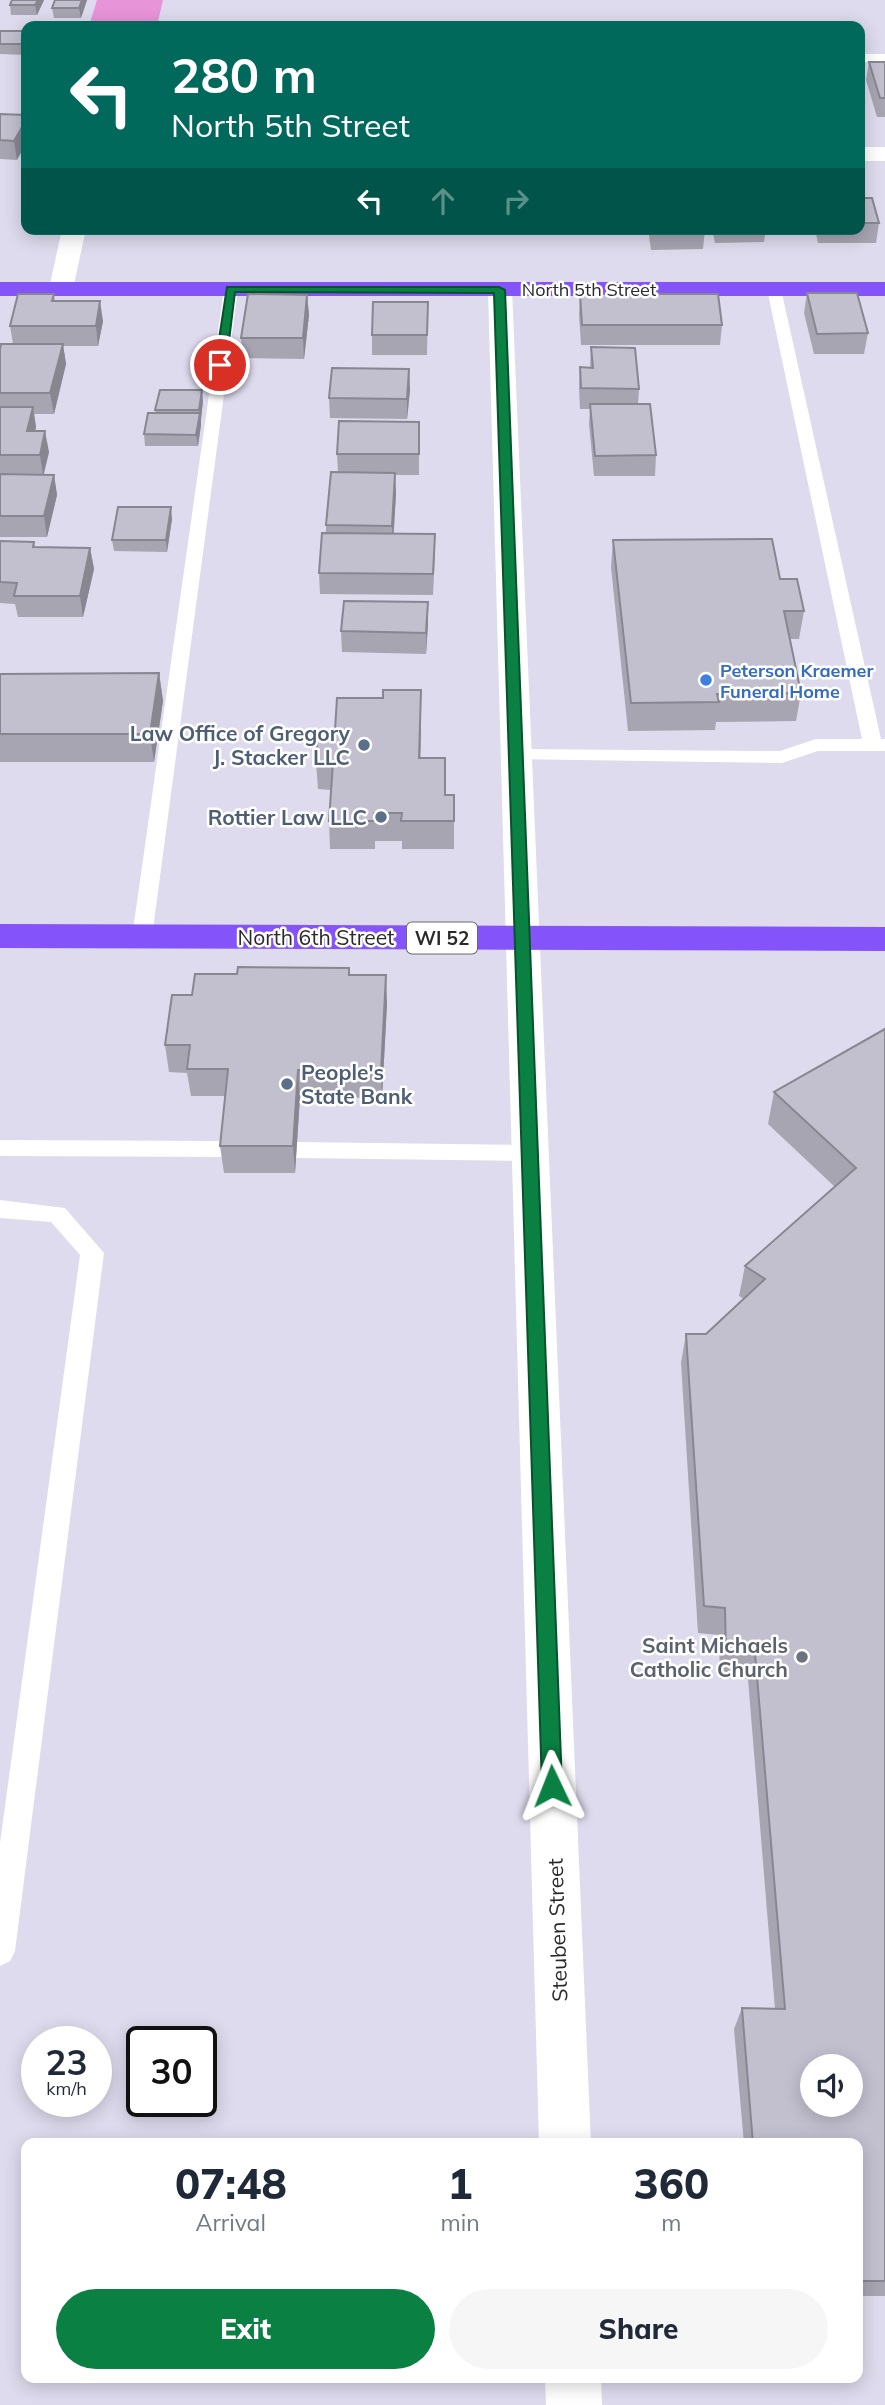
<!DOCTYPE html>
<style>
:root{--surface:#fff;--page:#f6f6f7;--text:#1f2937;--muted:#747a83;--accent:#0b8043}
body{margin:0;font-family:Mulish,sans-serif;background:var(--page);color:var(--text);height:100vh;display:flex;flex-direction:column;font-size:26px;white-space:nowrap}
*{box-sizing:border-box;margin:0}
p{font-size:23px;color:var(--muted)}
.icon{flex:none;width:38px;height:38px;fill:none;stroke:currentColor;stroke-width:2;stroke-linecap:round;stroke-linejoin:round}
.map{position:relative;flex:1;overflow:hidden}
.side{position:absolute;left:21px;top:2138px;width:842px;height:245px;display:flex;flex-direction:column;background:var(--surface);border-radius:14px;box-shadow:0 4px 18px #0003}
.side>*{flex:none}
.hud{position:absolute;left:21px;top:21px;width:844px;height:214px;border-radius:14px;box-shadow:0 4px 18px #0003;background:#00695c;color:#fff;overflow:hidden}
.tools{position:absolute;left:800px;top:2054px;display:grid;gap:14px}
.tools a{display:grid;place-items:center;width:63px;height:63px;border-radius:50%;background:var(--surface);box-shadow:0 4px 18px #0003;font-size:35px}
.speed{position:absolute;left:21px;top:2026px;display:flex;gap:14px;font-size:35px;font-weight:700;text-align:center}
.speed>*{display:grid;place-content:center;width:91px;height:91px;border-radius:50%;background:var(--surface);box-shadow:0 4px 18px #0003;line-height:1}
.speed small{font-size:18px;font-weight:400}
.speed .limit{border:4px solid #111;border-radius:10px;background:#fff;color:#111}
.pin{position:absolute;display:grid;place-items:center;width:60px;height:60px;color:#fff;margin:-30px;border:4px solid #fff;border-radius:50%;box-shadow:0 2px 7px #0007}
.me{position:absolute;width:77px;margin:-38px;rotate:358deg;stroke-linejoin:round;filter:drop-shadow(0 0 5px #0008)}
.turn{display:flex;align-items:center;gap:24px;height:147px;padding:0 35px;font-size:32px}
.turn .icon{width:91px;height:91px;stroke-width:2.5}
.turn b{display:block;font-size:49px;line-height:60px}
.lanes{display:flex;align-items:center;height:66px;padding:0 35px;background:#0003;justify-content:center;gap:35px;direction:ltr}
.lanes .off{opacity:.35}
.eta{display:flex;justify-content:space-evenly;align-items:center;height:119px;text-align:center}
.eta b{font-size:42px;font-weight:800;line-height:49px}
.action{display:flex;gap:14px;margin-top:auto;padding:14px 35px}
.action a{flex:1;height:80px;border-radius:42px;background:var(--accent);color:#fff;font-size:28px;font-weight:800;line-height:80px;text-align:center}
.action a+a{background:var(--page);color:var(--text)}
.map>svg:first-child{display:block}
.green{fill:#e894d8}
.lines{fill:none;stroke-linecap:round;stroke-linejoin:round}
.lane{fill:#fff;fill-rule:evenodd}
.street{fill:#fff;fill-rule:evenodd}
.primary{fill:#8553fa;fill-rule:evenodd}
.wall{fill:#a7a5b2}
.shaded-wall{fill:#888691}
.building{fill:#c2c0cf;stroke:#888691;stroke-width:2;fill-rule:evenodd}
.route{fill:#0b8043;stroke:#07532c;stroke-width:2}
.shop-dot{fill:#3f7fe0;stroke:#fff;stroke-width:2.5}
.service-dot{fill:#5c6f8a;stroke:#fff;stroke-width:2.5}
.worship-dot{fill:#6b7280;stroke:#fff;stroke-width:2.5}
.labels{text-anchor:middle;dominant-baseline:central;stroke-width:5;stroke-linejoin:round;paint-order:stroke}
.far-street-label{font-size:18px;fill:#2a2a2a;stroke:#fff}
.far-shop-label{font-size:18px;font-weight:bold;fill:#366cbe;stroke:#fff;text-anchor:start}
.shield{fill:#fff;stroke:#6a6a6a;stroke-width:2}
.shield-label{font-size:19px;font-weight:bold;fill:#2a2a2a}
.service-label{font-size:21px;font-weight:bold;fill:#4e5e75;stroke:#fff;text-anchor:end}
.street-label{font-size:21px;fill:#2a2a2a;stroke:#fff}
.worship-label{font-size:21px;font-weight:bold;fill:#5b616d;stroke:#fff;text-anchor:end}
</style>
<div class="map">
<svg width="885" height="2405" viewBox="0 0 885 2405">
<rect width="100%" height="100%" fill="#dddbed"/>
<polygon class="green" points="97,0 163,0 157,26 89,26"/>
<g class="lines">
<g class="lane">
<rect x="859" y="54" width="26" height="8"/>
<polygon points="231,285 238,289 152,937 149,942 135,942 132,937 224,289"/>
<polygon points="774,285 781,289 881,739 885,739 885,751 818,751 782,763 509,759 507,755 509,751 516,749 780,751 816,739 862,739 767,289"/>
<polygon points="0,1140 226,1141 234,1143 237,1149 234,1155 226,1157 0,1156"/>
<polygon points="296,1142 530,1145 538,1147 541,1153 538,1159 530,1161 296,1158 288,1156 285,1150 288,1144"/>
<polygon points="0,1200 65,1208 104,1253 15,1951 10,1961 0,1966 0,1843 80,1255 51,1222 0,1218"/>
</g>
<g class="street">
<rect x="859" y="147" width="26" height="14"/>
<polygon points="62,229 86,229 73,289 70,294 61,296 52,294 49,289"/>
<polygon points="500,283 509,285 512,290 591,2144 539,2144 488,290 491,285"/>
<polygon points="545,2378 601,2378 602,2405 546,2405"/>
</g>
<g class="primary">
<rect x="0" y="282" width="885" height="14"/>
<polygon points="0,924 885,927 885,951 0,948"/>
</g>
</g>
<g class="wall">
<polygon points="12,0 44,0 37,15 11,15 10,5"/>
<polygon points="55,0 87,0 81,18 54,18 52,8"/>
<polygon points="0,31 26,31 26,55 0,54"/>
<polygon points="869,62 885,62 885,117 877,117 866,80"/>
<polygon points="0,114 26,115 17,160 0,159"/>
<polygon points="859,198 879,223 876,243 818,243 815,229 859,229"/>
<polygon points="648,229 705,229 703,249 651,250"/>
<polygon points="712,229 766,229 764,242 715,243"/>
<polygon points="807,293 868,333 864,354 814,354 804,313"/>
<polygon points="54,294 55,301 103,321 98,346 63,346 66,364 54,414 34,414 36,427 35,431 49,452 44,474 54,475 57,495 47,537 0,537 0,349 13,344 10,326"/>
<polygon points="580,294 722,325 720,345 581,345 579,314"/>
<polygon points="307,295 309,315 304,359 243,358 241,338"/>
<polygon points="428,302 427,355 372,355 372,335"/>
<polygon points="591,347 639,389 638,404 656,455 655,476 594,476 589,424 590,409 580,409 579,388 580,367 590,368"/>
<polygon points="409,369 410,390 407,419 330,418 329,398"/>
<polygon points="203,401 201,419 201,425 198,446 145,446 144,434 156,413 155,410"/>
<polygon points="419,422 419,475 395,475 396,494 393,533 435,555 433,595 320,594 319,573 326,533 326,525 338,473 337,454"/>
<polygon points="172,519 167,552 114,551 112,540"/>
<polygon points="613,540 780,579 804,611 799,639 790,639 801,693 796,721 716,722 715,730 628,731 611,567"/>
<polygon points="0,541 34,542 35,547 90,548 94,569 83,617 18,617 15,604 0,603"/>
<polygon points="428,623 426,654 342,652 341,631"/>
<polygon points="159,673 163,701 154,762 0,762 0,674"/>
<polygon points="421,718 420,758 445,795 454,795 454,849 402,849 402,841 375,841 375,849 330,849 329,821 331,790 318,789 316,761 335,730"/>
<polygon points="349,968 350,975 387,1003 382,1098 300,1097 295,1173 224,1173 220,1146 225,1096 191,1096 187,1073 169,1072 165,1045 192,995 237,974"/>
<polygon points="885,1029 885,2296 858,2296 858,2144 744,2144 734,2029 742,2008 775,2009 748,1679 720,1679 719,1635 698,1633 681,1363 686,1334 706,1334 744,1299 739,1296 745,1266 835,1187 768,1124 774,1092"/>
</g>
<g class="shaded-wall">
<polygon points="38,0 44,0 37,15 35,5"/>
<polygon points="82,0 87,0 81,18 79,8"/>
<polygon points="26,120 26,144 17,160 14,141"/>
<polygon points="307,295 309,315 304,359 303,338"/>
<polygon points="100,301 103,321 98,346 96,326"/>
<polygon points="63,344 66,364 54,414 50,393"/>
<polygon points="409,369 410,390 407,419 407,399"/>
<polygon points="202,390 203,401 201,419 201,425 198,446 196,435 200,415 199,410"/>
<polygon points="33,407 36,427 31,452 27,431"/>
<polygon points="45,431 49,452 43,476 40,455"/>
<polygon points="395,473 396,494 393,547 392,526"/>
<polygon points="54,475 57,495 47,537 44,516"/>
<polygon points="171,507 172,519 167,552 166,540"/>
<polygon points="90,548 94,569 83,617 80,596"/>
<polygon points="428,602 428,623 426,654 426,633"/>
<polygon points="159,673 163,701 154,762 150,734"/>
<polygon points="421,690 421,718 420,786 419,758"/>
<polygon points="386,975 387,1003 382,1098 381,1071"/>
<polygon points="298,1070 300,1097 295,1173 293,1146"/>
</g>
<g class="building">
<polygon points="12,0 38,0 35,5 10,5"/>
<polygon points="55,0 82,0 79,8 52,8"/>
<rect x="0" y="31" width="26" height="13"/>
<polygon points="869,62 885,62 885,98 880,98"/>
<polygon points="0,114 26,115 26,120 14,141 0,140"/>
<polygon points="859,198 872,198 879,223 859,223"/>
<rect x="653" y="229" width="52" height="1"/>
<polygon points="807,293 857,293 868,333 817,334"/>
<polygon points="18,294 54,294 52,301 100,301 96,326 10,326"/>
<polygon points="248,294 307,295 303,338 241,338"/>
<polygon points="580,294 718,294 722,325 582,325"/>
<polygon points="373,302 428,302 427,335 372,335"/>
<polygon points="1,344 63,344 50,393 0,393 0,349"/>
<polygon points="591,347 635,348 639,389 581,388 580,367 593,368"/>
<polygon points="332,368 409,369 407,399 329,398"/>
<polygon points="160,390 202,390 199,410 155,410"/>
<polygon points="590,404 650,404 656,455 595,456"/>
<polygon points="0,407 33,407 27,431 45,431 40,455 0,455"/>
<polygon points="148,413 200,413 196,435 144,434"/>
<polygon points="339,421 419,422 419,454 337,454"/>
<polygon points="331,472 395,473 392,526 326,525"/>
<polygon points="0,474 54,475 44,516 0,516"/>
<polygon points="118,507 171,507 166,540 112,540"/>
<polygon points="322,533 435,534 433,574 319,573"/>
<polygon points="772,539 780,579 797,579 804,611 784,611 801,693 717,694 719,702 631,703 613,540"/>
<polygon points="0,541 34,542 33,547 90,548 80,596 14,596 17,583 0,582"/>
<polygon points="344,601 428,602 426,633 341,631"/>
<polygon points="159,673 150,734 0,734 0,674"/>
<polygon points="383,690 421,690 419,758 445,758 445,795 454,795 454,821 401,821 402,813 374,813 374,821 329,821 333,762 316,761 318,730 335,730 337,698 383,698"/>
<polygon points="238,967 349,968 349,975 386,975 381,1071 298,1070 293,1146 220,1146 228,1069 187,1069 190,1045 165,1045 172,995 192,995 195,974 237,974"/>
<path d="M885,1029V2281H858V2144H753L742,2008L785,2009L755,1653H726L725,1608L704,1606L686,1334H706L765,1279L745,1266L856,1168L774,1092ZM812,2067H850V2105H812Z"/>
</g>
<polygon class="route" points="227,287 499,287 505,290 562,1786 559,1793 552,1795 545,1793 542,1786 494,293 235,292 226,365 220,368 215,365"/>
<circle class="shop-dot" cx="706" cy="680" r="7"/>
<g class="service-dot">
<circle cx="364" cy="745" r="7"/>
<circle cx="381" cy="817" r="7"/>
<circle cx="287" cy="1084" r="7"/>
</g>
<circle class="worship-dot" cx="802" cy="1657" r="7"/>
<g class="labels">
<g class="far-street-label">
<text x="589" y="289">North 5th Street</text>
</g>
<g class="far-shop-label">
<text x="720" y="670">Peterson Kraemer<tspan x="720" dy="21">Funeral Home</tspan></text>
</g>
<rect class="shield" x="407" y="922.5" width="70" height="31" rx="5"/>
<g class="shield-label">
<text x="442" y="938">WI 52</text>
</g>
<g class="service-label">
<text x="350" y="733">Law Office of Gregory<tspan x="350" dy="24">J. Stacker LLC</tspan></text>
<text x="367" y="817">Rottier Law LLC</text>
<text x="301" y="1072" text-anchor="start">People's<tspan x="301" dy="24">State Bank</tspan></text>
</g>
<g class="street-label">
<text x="316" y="937">North 6th Street</text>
<text transform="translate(557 1930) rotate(-92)">Steuben Street</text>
</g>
<g class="worship-label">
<text x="788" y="1645">Saint Michaels<tspan x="788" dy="24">Catholic Church</tspan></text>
</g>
</g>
</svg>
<div class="tools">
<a><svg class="icon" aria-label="sound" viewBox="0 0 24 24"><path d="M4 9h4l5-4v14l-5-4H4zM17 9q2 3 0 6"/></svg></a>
</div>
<div class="speed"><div>23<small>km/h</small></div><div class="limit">30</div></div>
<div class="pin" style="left:220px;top:365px;background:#d93025"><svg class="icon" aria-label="arrive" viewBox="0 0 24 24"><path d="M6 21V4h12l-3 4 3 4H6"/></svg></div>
<svg class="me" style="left:552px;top:1786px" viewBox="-20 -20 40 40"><path d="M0-17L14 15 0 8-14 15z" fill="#0b8043" stroke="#fff" stroke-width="4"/></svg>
<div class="hud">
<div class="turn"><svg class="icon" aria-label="left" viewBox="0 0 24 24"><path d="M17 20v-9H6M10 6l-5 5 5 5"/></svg><div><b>280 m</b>North 5th Street</div></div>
<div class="lanes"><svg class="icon" aria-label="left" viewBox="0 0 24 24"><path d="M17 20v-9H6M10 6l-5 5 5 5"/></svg><svg class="icon off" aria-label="ahead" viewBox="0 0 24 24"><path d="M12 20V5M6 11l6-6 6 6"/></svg><svg class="icon off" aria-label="right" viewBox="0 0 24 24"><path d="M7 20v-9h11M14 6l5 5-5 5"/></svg></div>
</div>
<section class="side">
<div class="eta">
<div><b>07:48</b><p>Arrival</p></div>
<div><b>1</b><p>min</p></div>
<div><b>360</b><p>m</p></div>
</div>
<div class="action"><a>Exit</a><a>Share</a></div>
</section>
</div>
